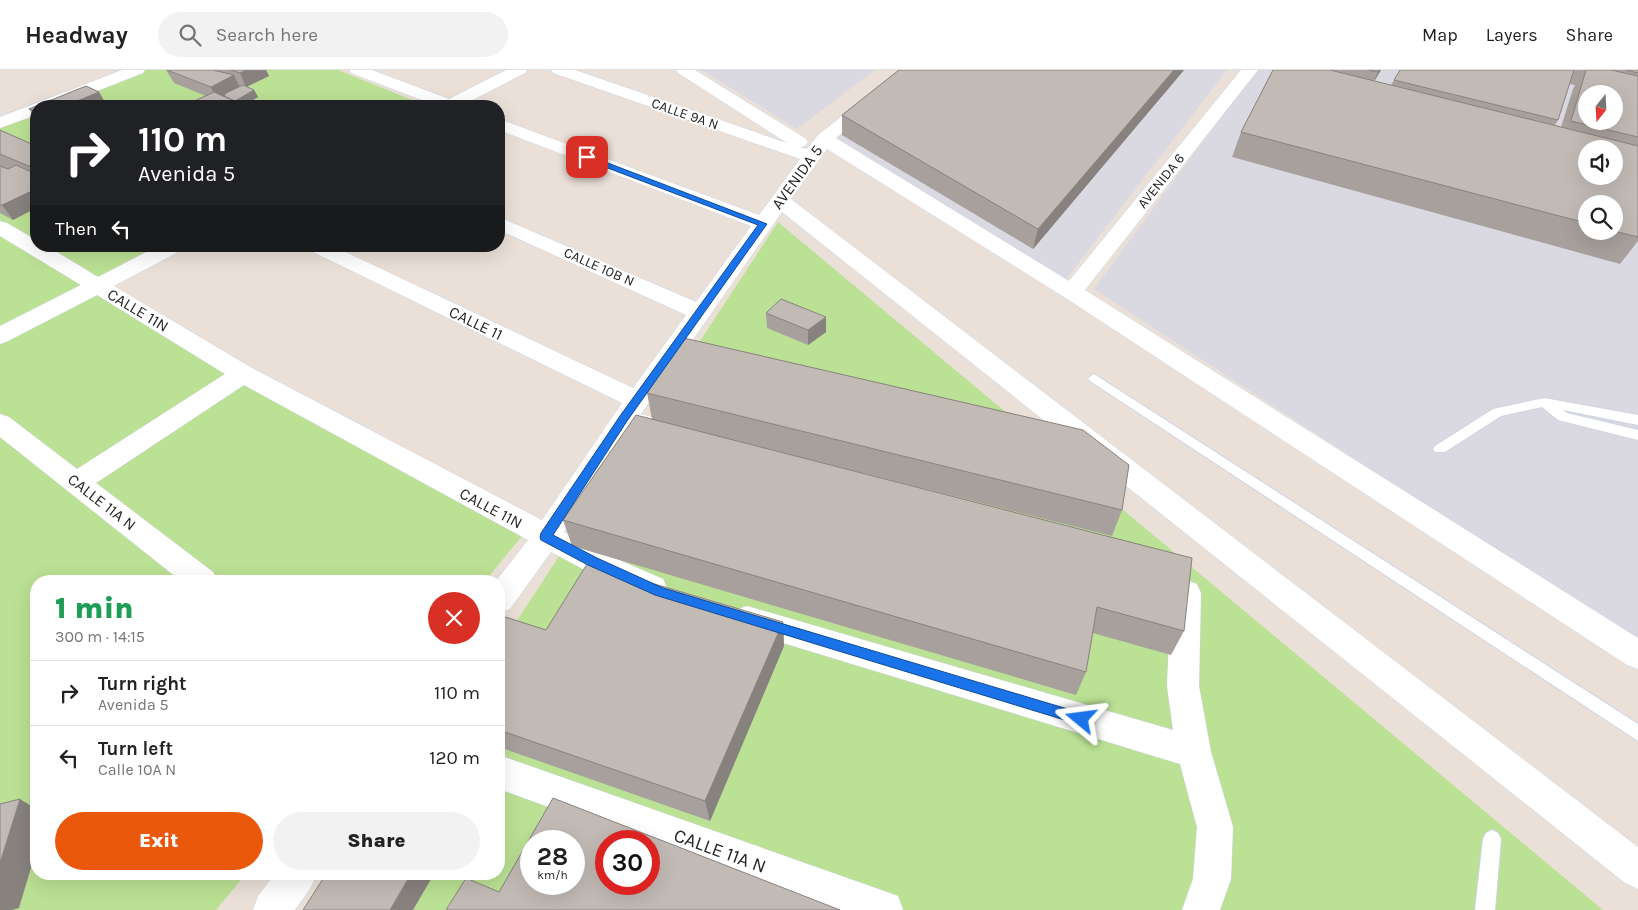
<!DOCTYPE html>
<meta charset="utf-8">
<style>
:root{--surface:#fff;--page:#f2f2f2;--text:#222;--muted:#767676;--line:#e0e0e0;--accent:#ea580c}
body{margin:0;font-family:Karla,sans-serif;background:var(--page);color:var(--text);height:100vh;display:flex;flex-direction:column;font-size:19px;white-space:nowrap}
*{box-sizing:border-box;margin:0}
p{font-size:16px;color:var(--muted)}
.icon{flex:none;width:28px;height:28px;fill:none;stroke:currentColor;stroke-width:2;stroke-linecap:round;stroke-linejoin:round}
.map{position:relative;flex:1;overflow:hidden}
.panel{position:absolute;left:30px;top:505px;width:475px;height:305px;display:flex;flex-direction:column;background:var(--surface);border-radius:20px;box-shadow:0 5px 20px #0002}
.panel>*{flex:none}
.top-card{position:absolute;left:30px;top:30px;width:475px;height:152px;border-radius:20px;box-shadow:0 5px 20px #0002;background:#202124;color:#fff;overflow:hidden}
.needle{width:32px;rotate:198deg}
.fabs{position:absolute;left:1578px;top:15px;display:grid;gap:10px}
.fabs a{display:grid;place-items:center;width:45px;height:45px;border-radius:50%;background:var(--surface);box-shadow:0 5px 20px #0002;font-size:25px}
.speed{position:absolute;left:520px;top:760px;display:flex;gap:10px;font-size:25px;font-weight:700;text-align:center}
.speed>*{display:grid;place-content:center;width:65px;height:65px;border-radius:50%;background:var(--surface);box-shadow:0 5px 20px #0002;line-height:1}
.speed small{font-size:12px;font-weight:400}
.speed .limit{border:8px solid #d22;background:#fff;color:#111}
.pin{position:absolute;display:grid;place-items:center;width:42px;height:42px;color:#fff;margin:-21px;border-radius:10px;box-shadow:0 2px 8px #0006}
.me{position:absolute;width:55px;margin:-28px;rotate:286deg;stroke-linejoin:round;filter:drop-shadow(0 0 4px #0008)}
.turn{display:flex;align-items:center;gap:18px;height:105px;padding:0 25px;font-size:22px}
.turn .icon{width:65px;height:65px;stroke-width:2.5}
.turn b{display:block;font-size:35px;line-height:42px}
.then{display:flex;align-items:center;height:48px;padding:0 25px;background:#0003;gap:10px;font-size:19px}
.round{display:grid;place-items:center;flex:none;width:52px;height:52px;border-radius:26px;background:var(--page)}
.overview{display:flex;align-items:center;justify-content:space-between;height:85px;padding:0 25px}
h1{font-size:30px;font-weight:800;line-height:38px;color:#1e9e55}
.cta{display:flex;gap:10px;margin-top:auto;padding:10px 25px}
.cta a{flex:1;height:58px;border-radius:30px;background:var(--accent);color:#fff;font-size:20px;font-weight:800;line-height:58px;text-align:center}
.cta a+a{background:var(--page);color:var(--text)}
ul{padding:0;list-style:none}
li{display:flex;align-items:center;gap:15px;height:65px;padding:0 25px;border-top:1px solid var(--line)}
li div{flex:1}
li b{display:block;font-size:19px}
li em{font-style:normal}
header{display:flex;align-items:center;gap:30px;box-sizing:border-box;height:70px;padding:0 25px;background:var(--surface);border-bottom:1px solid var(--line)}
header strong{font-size:24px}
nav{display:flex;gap:28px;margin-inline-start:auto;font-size:18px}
.search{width:350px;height:45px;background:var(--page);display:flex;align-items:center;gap:12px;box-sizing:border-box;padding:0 18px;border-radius:28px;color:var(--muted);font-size:19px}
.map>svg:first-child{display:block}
.industrial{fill:#dad9e2;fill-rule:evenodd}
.green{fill:#bbe194;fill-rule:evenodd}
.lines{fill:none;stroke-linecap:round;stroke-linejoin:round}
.lane-casing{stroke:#ced4e1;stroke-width:2}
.street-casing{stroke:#ced4e1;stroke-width:1}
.lane{fill:#fff;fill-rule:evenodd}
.street{fill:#fff;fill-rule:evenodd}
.wall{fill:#a7a09c;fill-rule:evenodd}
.shaded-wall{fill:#88827f}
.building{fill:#c2bab5;stroke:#88827f;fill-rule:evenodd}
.route{fill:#1a73e8;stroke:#114b97}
.labels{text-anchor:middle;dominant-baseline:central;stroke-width:4;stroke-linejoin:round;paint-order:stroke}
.far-street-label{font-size:14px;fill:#272727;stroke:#fff}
.street-label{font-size:16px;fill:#272727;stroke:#fff}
.near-street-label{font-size:19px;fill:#272727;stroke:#fff}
</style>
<header>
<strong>Headway</strong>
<div class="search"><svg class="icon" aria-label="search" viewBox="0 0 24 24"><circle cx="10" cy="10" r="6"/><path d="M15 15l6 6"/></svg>Search here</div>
<nav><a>Map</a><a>Layers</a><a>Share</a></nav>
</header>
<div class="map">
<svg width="1638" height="840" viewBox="0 0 1638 840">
<rect width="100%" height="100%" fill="#eae0d8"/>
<g class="industrial">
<polygon points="702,0 875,0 797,59"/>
<polygon points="918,0 1227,0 1064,212 826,72"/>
<path d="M1255,0H1638V574L1094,219ZM1586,24H1614V51H1586ZM1586,79H1614V106H1586ZM1586,134H1614V161H1586Z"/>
</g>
<g class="green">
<polygon points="133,0 338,0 427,36 40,36"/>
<polygon points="36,38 36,176 160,176 99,208 527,460 485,511 36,511 36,804 246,804 216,840 0,840 0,52"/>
<path d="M778,152L1603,840H330L352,804H499V578ZM531,771H574V814H531ZM606,771H649V814H606Z"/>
</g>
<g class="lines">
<g class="lane-casing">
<g id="lane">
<polygon points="1094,304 1638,654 1638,671 1090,311 1088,308"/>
<polygon points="1544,328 1638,345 1638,355 1563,340 1567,343 1638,360 1638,370 1558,350 1542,337 1501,346 1445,382 1435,382 1433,379 1435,376 1493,339"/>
<polygon points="1492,760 1498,763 1501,769 1495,840 1475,840 1483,769 1486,763"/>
</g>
</g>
<g class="street-casing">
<g id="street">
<polygon points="122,0 145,0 143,3 59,36 36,36 36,45 0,58 0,47"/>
<polygon points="349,0 372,0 449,29 506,0 527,0 525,3 461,36 437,36 351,3"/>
<polygon points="551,0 575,0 787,73 678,3 676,0 695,0 805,68 808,72 805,76 800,77 807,79 818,65 901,0 919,0 836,68 1069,211 1241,0 1258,0 1085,220 1638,568 1638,599 1627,595 1064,227 827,79 791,129 1638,777 1638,819 1625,813 782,142 641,344 677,354 681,361 677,368 668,370 630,360 564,462 603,483 663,509 667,518 663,527 652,530 583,499 551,482 510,539 499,543 499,511 496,511 528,470 244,315 96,413 213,502 217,511 181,511 0,367 0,344 9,347 77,399 225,304 97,225 8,271 0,274 0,256 81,215 0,166 0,151 7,153 36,170 36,176 47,176 98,207 158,176 185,176 182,180 114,216 252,298 542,450 622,333 309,180 306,176 333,176 633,318 686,245 499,160 499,147 696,232 751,156 499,60 499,49 759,145 800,89 553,3"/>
<polygon points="1186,510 1197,514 1201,523 1199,616 1211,682 1233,757 1231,809 1220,840 1182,840 1193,809 1197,757 1180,694 747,562 736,558 732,549 736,540 747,536 1173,660 1167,616 1171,523 1175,514"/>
<polygon points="499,685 884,821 898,826 903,840 831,840 649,773 649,771 643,771 499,719"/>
<polygon points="275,804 317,804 311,817 295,840 253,840 258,826"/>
</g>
</g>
<use href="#lane" class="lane"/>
<use href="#street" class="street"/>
</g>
<g class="wall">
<polygon points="166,0 266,0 269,6 246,17 254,20 258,27 242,36 187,36 186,35 206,26 174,13"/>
<polygon points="899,0 1184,0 1033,179 842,65 842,45"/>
<path d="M1273,0H1381L1374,11L1391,15L1400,0H1638V171L1620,194L1232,87L1241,62ZM1569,14L1575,15L1573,19L1561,57L1555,55L1558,50ZM1586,134H1614V161H1586Z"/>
<polygon points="86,16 99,22 107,36 36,36 36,49 29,39"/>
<polygon points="0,60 36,76 36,138 13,150 0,143"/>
<polygon points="766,243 826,262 808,275 767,258"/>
<polygon points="647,323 1122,440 1112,466 732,370 1184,561 1171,585 1093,563 1086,602 1076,625 572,476 563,450 652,349"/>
<polygon points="499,545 546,560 783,552 784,576 710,751 499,677"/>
</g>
<g class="shaded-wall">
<polygon points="247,0 266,0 269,6 246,17 240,3"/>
<polygon points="1174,0 1184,0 1033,179 1038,159"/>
<polygon points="1379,0 1381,0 1372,15 1378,2"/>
<polygon points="234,5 240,18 217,31 211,17"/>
<polygon points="254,20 258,27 242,36 225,36"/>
<polygon points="99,22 107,36 65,36"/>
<polygon points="36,119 36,138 13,150 2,135"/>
<polygon points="826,247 826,262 808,275 808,260"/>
<polygon points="783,552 784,576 710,751 705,731"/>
<polygon points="20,729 36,739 36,781 19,838 12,840 0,840 0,793"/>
<polygon points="411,804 434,804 413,840 390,840"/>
</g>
<g class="building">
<polygon points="167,0 213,0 234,5 211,17"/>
<polygon points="231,0 247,0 240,3"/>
<polygon points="899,0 1174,0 1038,159 842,45"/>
<path d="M1273,0H1330L1638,76V167L1614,161V134H1586V153L1241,62ZM1586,79H1614V106H1586Z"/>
<polygon points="1369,0 1379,0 1378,2"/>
<polygon points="1400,0 1574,0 1558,50 1394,10"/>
<path d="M1586,0H1611L1638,6V67L1571,51ZM1586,24H1614V51H1586Z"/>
<polygon points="1626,0 1638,0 1638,3"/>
<polygon points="243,15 254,20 235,31 224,26 226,23"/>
<polygon points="86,16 99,22 65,36 36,36 36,41 29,39"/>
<polygon points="214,22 234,31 225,36 190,36 186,35"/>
<polygon points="0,60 36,76 36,99 0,84"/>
<polygon points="16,95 36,104 36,119 2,135 0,135 0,96 8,99"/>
<polygon points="781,229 826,247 808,260 766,243"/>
<polygon points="684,268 1083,360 1129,395 1122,440 647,323"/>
<polygon points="636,345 1192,488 1184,561 1097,537 1086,602 563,450"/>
<polygon points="587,494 783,552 705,731 499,660 499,545 546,560"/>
<path d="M553,728L840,840H446L466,808L499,822ZM531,771H574V814H531ZM606,771H649V814H606Z"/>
<polygon points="20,729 0,793 0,734"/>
<polygon points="326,804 411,804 390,840 303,840"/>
</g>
<polygon class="route" points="587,85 767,154 627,351 553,465 597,488 663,518 1081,643 1086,644 1088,649 1086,654 1081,655 655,525 588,495 541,470 540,467 541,463 620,346 758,155 584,89 583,87"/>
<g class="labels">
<g class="far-street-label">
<text transform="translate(685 44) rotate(19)">CALLE 9A N</text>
<text transform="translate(1161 111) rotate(-51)">AVENIDA 6</text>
<text transform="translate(599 197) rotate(24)">CALLE 10B N</text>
</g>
<g class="street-label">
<text transform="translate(797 107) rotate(-54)">AVENIDA 5</text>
<text transform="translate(138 240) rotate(31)">CALLE 11N</text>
<text transform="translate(476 253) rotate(26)">CALLE 11</text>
<text transform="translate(102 432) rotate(38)">CALLE 11A N</text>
<text transform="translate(491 438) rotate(28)">CALLE 11N</text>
</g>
<g class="near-street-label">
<text transform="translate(720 781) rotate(20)">CALLE 11A N</text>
</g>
</g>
</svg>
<div class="fabs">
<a><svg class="needle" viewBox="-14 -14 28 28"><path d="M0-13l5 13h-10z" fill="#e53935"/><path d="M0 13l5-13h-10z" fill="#767676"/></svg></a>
<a><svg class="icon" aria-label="sound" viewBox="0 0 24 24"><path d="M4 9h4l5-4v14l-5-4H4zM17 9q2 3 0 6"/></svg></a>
<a><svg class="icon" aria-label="search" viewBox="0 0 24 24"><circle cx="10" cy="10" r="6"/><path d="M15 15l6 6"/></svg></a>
</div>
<div class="speed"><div>28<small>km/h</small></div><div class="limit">30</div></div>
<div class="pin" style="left:587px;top:87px;background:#d93025"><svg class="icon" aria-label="arrive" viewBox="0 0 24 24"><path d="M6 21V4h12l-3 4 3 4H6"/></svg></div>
<svg class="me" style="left:1081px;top:649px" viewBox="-20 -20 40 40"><path d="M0-17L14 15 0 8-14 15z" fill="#1a73e8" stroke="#fff" stroke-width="4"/></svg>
<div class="top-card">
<div class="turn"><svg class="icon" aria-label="right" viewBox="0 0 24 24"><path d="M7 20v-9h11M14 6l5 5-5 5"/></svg><div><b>110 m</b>Avenida 5</div></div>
<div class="then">Then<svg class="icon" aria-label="left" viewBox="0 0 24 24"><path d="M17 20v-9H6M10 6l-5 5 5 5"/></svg></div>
</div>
<section class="panel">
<div class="overview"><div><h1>1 min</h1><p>300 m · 14:15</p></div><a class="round" style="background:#d93025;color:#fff"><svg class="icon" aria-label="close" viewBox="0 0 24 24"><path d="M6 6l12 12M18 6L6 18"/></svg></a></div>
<ul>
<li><svg class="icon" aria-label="right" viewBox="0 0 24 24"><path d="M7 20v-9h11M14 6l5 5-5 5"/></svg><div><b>Turn right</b><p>Avenida 5</p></div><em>110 m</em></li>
<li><svg class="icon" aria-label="left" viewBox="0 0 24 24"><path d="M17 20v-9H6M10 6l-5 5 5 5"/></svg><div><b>Turn left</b><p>Calle 10A N</p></div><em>120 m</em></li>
</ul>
<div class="cta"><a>Exit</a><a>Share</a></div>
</section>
</div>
